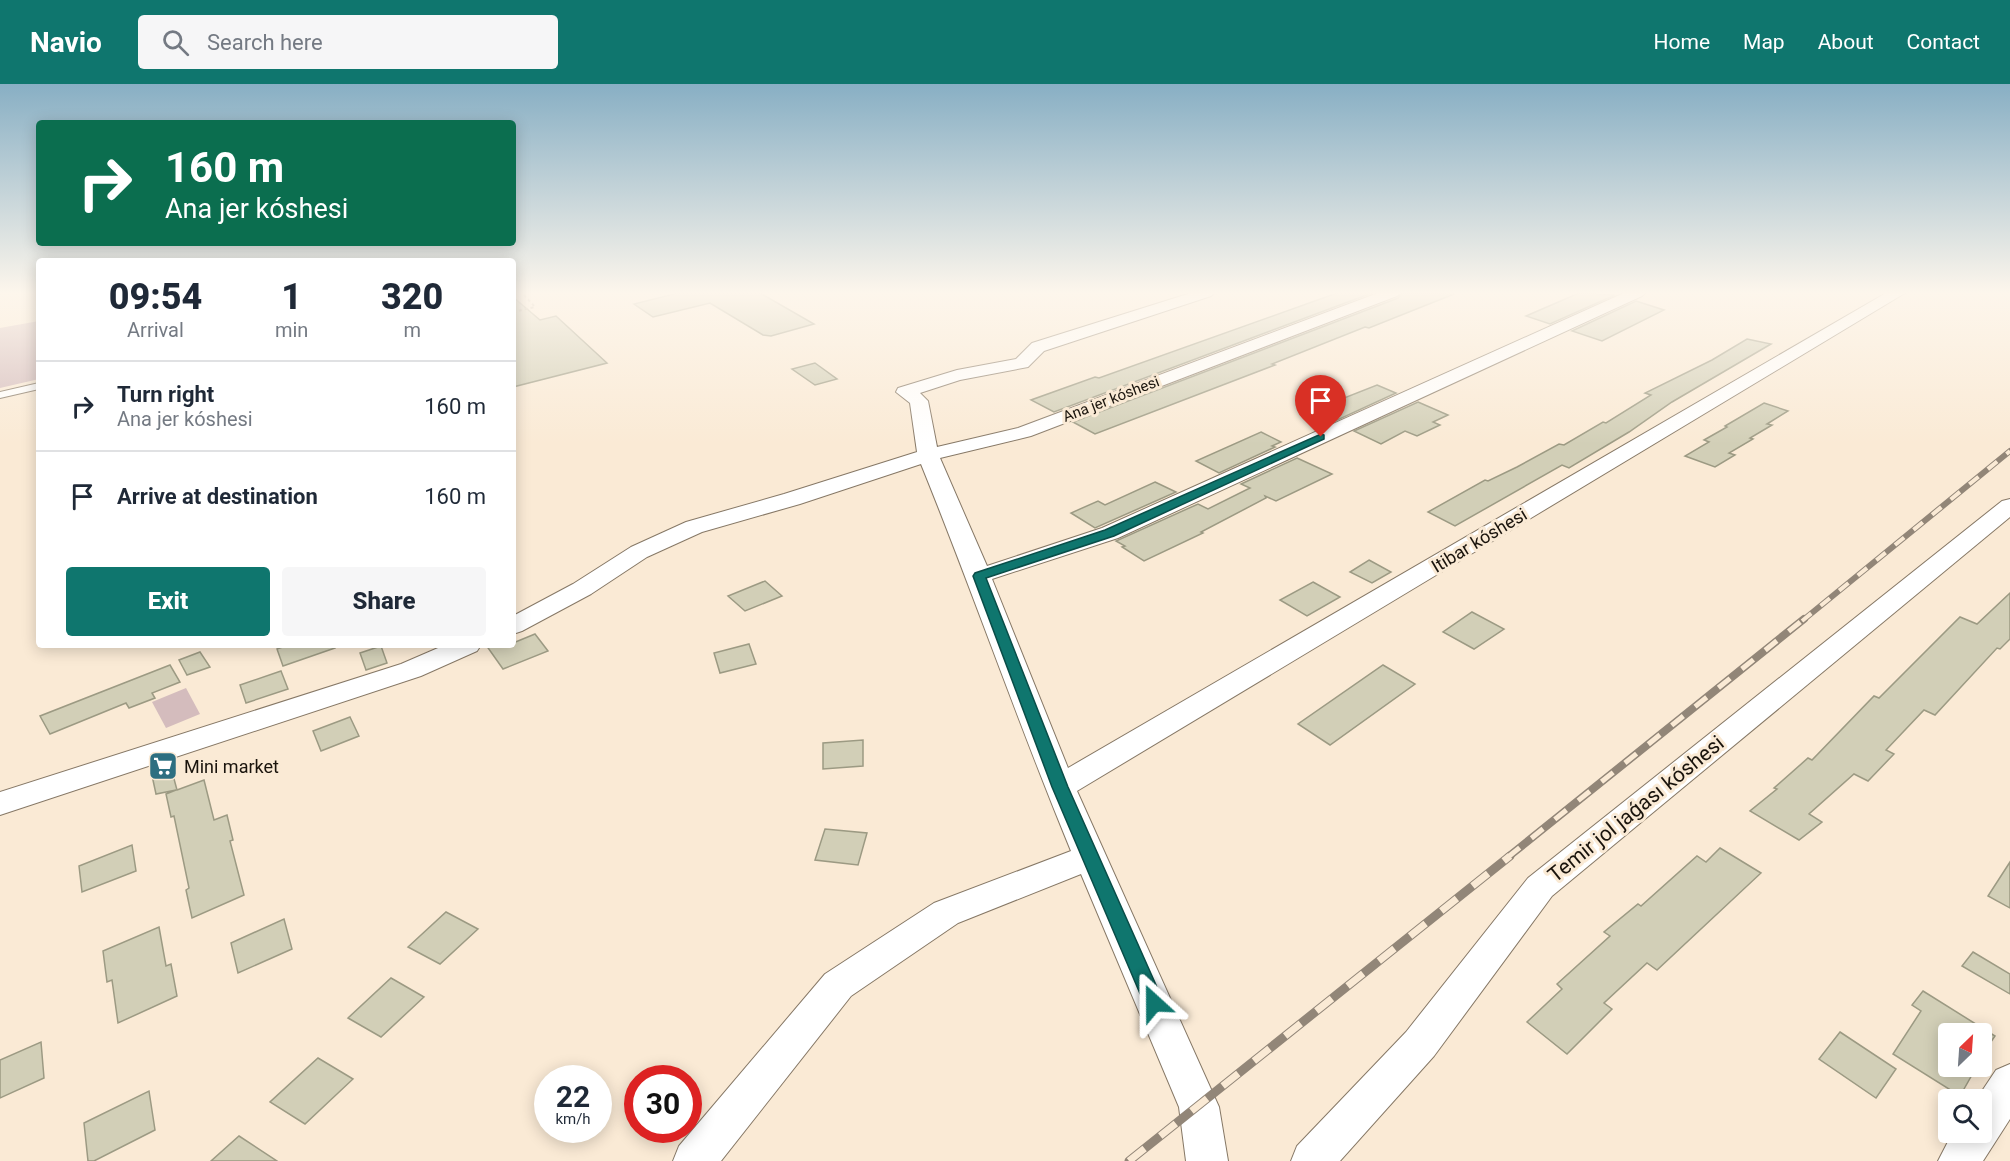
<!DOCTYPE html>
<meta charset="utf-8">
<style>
:root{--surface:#fff;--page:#f6f6f7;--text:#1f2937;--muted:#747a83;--line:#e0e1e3;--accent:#0f766e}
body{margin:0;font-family:Roboto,sans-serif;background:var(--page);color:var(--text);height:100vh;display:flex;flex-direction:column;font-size:22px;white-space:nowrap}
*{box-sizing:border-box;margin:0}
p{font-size:20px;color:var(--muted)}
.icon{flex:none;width:33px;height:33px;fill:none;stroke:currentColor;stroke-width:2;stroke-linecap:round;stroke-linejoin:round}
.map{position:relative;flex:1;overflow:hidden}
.side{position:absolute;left:36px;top:174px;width:480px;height:390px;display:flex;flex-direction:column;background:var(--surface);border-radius:6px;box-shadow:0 3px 15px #0003}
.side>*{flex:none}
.hud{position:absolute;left:36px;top:36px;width:480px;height:126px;border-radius:6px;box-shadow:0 3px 15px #0003;background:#0b6e4f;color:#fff;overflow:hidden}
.needle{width:39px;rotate:25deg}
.tools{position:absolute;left:1938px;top:939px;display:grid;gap:12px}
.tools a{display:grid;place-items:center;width:54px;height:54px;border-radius:6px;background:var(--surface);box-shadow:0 3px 15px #0003;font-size:30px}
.speed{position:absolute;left:534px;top:981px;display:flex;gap:12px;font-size:30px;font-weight:700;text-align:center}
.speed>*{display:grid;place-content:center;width:78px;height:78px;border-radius:50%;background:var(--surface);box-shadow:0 3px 15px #0003;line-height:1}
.speed small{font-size:15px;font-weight:400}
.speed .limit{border:9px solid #d22;background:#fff;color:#111}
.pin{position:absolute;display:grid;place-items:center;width:51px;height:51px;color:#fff;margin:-62px -26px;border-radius:50% 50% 50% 0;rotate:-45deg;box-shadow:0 0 6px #0007}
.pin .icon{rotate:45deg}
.me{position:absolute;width:66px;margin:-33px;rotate:336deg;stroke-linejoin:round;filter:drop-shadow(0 0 4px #0008)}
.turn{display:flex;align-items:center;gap:21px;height:126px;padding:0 30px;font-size:27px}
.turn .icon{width:78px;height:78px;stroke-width:2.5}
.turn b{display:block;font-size:42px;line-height:51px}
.eta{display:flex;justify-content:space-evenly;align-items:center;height:102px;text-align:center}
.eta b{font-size:36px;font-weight:800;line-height:42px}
.primary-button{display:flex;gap:12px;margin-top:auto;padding:12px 30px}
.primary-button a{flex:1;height:69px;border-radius:6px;background:var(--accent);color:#fff;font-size:24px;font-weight:800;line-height:69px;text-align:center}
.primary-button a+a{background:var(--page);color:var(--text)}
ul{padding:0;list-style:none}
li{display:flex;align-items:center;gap:18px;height:90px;padding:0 30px;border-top:2px solid var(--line)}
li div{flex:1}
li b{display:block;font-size:22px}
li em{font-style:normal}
header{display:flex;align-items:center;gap:36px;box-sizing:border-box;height:84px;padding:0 30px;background:var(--accent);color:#fff}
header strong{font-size:28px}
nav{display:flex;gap:33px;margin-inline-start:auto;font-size:21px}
.search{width:420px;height:54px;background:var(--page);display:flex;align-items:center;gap:15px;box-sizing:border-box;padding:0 21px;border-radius:6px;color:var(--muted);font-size:22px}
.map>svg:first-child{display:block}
.green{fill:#d4bcbd}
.building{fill:#d2cfb7;stroke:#9c9a83;stroke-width:1.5}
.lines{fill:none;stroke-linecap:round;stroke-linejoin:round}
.lane-casing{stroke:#867866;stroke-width:2}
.street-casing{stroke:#867866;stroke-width:2}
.path{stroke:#afa292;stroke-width:2;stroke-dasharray:3 3;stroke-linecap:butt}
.lane{fill:#fff;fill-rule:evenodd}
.street{fill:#fff;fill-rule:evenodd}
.rail-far2-casing{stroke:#928678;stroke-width:6}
.rail-far1-casing{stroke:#928678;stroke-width:8}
.rail-casing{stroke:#928678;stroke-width:9}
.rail-far2{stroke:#faead5;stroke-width:4;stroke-dasharray:12;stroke-linecap:butt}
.rail-far1{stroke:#faead5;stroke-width:5;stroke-dasharray:15;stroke-linecap:butt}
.rail{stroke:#faead5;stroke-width:7;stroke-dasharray:20;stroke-linecap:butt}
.route{fill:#0f766e;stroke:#0a4d48;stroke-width:1.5}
.labels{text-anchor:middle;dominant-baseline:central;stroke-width:6;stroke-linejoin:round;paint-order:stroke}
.far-street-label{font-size:15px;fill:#19130c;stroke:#faead5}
.street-label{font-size:18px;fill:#19130c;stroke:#faead5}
.poi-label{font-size:18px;fill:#19130c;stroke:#faead5;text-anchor:start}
.near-street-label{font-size:21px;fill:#19130c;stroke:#faead5}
</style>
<header>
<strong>Navio</strong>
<div class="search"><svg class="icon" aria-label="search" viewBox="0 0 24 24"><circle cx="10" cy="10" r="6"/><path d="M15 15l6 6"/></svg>Search here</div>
<nav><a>Home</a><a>Map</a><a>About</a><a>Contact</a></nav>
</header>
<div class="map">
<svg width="2010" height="1077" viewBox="0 0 2010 1077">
<rect width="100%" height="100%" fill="#faead5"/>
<g class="green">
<polygon points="39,237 39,295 0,304 0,244"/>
<polygon points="186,604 200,630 166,644 152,618"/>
</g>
<g class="building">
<polygon points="678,209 760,209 814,240 771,252 763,251 710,219 653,233 634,220"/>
<polygon points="1337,209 1372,209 1054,328 1031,316 1095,293 1099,294"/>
<polygon points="1402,209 1454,210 1369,244 1365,243 1272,280 1275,281 1095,350 1073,338 1398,214"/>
<polygon points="1579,209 1615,211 1550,240 1526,232"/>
<polygon points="513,213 540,236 556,232 607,279 513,303"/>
<polygon points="1636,217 1664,226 1602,257 1572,247"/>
<polygon points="1747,255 1771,260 1672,318 1629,348 1569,384 1562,381 1455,442 1428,428 1485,396 1488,397 1517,383 1559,360 1564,361 1603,338 1606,339 1651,311 1645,309 1712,276"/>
<polygon points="815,279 837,295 815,301 792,285"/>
<polygon points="1377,301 1396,309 1333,338 1311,327"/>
<polygon points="1418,318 1448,331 1433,338 1440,341 1417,352 1405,347 1381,360 1354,347"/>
<polygon points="1764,319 1788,327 1767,340 1772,341 1750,354 1753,355 1729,369 1735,371 1715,383 1685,372 1709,358 1704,356 1727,343 1725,342"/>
<polygon points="1261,348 1281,358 1272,362 1275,363 1219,389 1196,377"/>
<polygon points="1297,374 1332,390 1276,417 1265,412 1266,414 1201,448 1203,449 1144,477 1122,463 1125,462 1116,457 1198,420 1208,425 1250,404 1241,400"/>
<polygon points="1155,398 1176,408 1095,444 1071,429 1098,417 1105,421"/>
<polygon points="1369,476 1391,488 1372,499 1350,488"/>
<polygon points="765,497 782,512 745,527 728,512"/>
<polygon points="1313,498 1340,513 1307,532 1280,516"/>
<polygon points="2010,509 2010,555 2000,565 1997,564 1935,631 1924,626 1886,666 1894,670 1868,697 1854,690 1809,730 1822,738 1799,756 1750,727 1777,705 1774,704 1808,674 1812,676 1874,612 1879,614 1960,533 1977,540"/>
<polygon points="1472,528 1504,545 1474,565 1443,548"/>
<polygon points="535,550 548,567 503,585 486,561 513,561 513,559"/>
<polygon points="749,560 756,580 720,589 714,569"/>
<polygon points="288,561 334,561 335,564 283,582 277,565"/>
<polygon points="381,562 387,579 366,586 360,569"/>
<polygon points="200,568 210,583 187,591 179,576"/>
<polygon points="170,581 180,598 152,609 155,614 129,624 126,619 50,650 40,632"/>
<polygon points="1383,581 1415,600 1330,661 1298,640"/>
<polygon points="281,587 288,605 246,619 240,601"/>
<polygon points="350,633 359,652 321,667 313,647"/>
<polygon points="863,656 863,682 823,685 823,659"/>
<polygon points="170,680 177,706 204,696 214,736 227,731 233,756 230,757 244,811 192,834 186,806 189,804 174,732 171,733 166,710 176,706 156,710 151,687"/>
<polygon points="825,745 867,749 858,781 815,776"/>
<polygon points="132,761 136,787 82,808 79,782"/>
<polygon points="1720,764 1761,789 1657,886 1647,879 1604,919 1612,925 1567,970 1527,938 1562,905 1557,900 1610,852 1604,848 1638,820 1641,822 1697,772 1706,778"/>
<polygon points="2010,778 2010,824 1988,812"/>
<polygon points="446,828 478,845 440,880 408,863"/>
<polygon points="284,835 292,865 238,889 231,859"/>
<polygon points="159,843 166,882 171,880 177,912 118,939 112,896 107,898 103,867"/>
<polygon points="1973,868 2010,890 2010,910 1962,882"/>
<polygon points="391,894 424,913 381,953 348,934"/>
<polygon points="1923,907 1995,952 1982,971 1982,950 1948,950 1948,982 1977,982 1960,1012 1893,970 1921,927 1912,921"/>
<polygon points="1840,948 1896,985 1876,1014 1819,975"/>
<polygon points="41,958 44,994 0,1014 0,976"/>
<polygon points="318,974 353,995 305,1040 270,1018"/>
<polygon points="149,1007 155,1046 94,1077 88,1077 84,1039"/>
<polygon points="239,1052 277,1077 211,1077"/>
</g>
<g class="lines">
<g class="lane-casing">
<polygon id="lane" points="39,299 39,305 0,314 0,308"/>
</g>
<g class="street-casing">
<g id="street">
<path d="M1191,209H1214L1211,212L1044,267L1028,283L960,296L920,309L928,317L937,363L1018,344L1378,209H1400L1397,212L1031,352L940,374L987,482L1102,444L1624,209H1645L1642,212L1118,454L992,495L1068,684L1886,209H1905L1077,707L1219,1023L1228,1077H1186L1179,1023L1081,790L958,839L851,912L721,1077H673L679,1062L825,890L934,819L1071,767C1018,639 973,508 921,380L800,420L702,448L647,473L591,510L522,547L513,550V532L573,500L631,463L686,438L784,410L917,368L910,319L896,308L898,304L957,286L1016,275L1032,259Z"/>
<polygon points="2010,415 2010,433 1552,812 1434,972 1340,1077 1291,1077 1297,1062 1406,948 1528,794 2002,417"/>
<polygon points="445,561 481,561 477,567 421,592 0,731 0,708 401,580"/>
<polygon points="2010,980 2010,1035 1983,1077 1938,1077 1953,1048 1982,1048 1982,1016 1976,1016 1996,986"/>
</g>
</g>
<polyline class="path" points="513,228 535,223 524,211"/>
<use href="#lane" class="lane"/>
<use href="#street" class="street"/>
<g class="rail-far2-casing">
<polyline id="rail-far2" points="1802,537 2010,367"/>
</g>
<g class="rail-far1-casing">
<polyline id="rail-far1" points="1508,773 1804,535"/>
</g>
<g class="rail-casing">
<polyline id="rail" points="1129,1077 1510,772"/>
</g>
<use href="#rail-far2" class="rail-far2"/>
<use href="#rail-far1" class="rail-far1"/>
<use href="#rail" class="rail"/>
</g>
<linearGradient id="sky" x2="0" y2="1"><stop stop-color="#88afc4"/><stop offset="0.58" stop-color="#fdf6ec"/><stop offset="1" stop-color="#fdf6ec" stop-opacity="0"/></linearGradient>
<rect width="2010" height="360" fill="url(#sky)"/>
<polygon class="route" points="1321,350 1324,351 1324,355 1114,452 986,494 1068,703 1164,919 1161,925 1154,928 1147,925 1144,919 1052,703 973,492 975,489 1105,446"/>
<defs>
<g id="supermarket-square" transform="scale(1.5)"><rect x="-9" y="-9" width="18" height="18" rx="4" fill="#2d6f81" stroke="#faead5"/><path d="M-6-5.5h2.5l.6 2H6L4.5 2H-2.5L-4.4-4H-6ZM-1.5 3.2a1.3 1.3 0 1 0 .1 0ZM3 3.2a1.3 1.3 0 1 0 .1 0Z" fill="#fff"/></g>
</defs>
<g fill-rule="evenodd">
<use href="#supermarket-square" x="163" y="682"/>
</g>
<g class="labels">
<g class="far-street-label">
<text transform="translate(1111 315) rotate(-21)">Ana jer kóshesi</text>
</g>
<g class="street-label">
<text transform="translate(1479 456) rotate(-31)">Itibar kóshesi</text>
</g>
<g class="poi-label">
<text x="184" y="682">Mini market</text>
</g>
<g class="near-street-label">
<text transform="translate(1636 725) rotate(-39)">Temir jol jaǵası kóshesi</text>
</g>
</g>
</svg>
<div class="tools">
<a><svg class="needle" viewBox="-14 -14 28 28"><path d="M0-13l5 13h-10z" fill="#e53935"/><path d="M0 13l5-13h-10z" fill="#747a83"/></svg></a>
<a><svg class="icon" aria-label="search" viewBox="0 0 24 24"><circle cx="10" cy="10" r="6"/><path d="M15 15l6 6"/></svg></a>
</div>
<div class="speed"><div>22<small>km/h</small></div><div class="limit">30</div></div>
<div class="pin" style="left:1321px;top:353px;background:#d93025"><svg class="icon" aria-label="arrive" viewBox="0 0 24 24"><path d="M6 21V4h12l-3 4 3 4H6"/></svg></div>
<svg class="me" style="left:1154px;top:919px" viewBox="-20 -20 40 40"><path d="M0-17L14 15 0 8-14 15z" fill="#0f766e" stroke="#fff" stroke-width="4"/></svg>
<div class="hud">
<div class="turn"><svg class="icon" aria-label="right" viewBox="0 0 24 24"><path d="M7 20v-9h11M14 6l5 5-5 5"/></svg><div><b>160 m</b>Ana jer kóshesi</div></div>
</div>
<section class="side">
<div class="eta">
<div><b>09:54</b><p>Arrival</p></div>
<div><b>1</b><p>min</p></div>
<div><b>320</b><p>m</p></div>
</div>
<ul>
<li><svg class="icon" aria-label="right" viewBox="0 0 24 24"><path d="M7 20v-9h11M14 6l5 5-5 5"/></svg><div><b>Turn right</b><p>Ana jer kóshesi</p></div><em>160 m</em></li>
<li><svg class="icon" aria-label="arrive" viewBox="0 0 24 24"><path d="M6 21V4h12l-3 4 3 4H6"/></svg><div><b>Arrive at destination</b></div><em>160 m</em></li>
</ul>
<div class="primary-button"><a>Exit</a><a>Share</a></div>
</section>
</div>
